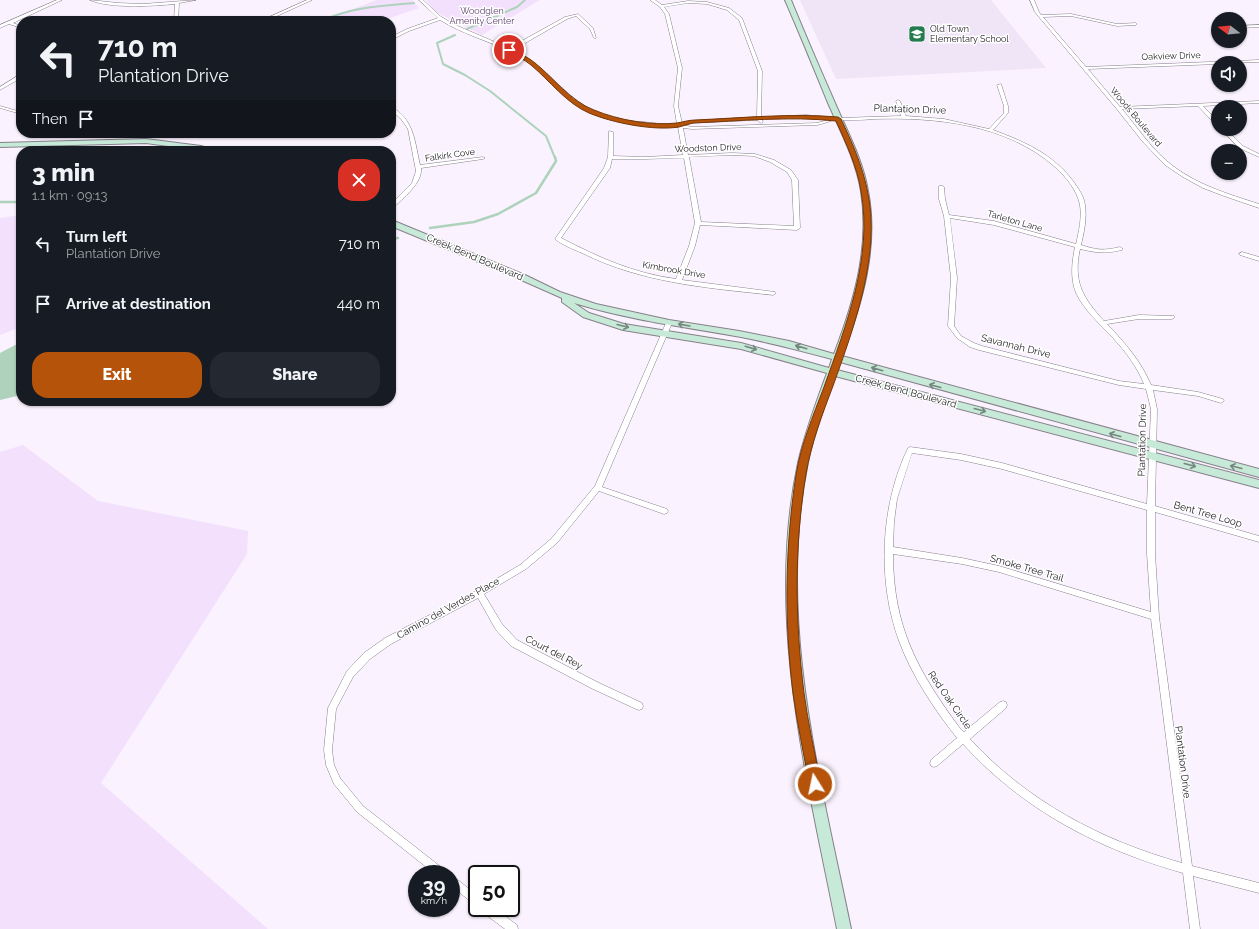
<!DOCTYPE html>
<meta charset="utf-8">
<style>
:root{--surface:#171b24;--page:#242831;--text:#f1f3f6;--muted:#9ea1a6;--accent:#b45309}
body{margin:0;font-family:Raleway,sans-serif;background:var(--page);color:var(--text);height:100vh;display:flex;flex-direction:column;font-size:15px;white-space:nowrap}
*{box-sizing:border-box;margin:0}
p{font-size:13px;color:var(--muted)}
.icon{flex:none;width:22px;height:22px;fill:none;stroke:currentColor;stroke-width:2;stroke-linecap:round;stroke-linejoin:round}
.map{position:relative;flex:1;overflow:hidden}
.drawer{position:absolute;left:16px;top:146px;width:380px;height:260px;display:flex;flex-direction:column;background:var(--surface);border-radius:16px;box-shadow:0 1px 3px #0004}
.drawer>*{flex:none}
.top-card{position:absolute;left:16px;top:16px;width:380px;height:122px;border-radius:16px;box-shadow:0 1px 3px #0004;background:#171b24;color:var(--text);overflow:hidden}
.needle{width:26px;rotate:286deg}
.fabs{position:absolute;left:1211px;top:12px;display:grid;gap:8px}
.fabs a{display:grid;place-items:center;width:36px;height:36px;border-radius:50%;background:var(--surface);box-shadow:0 1px 3px #0004;font-size:20px}
.speed{position:absolute;left:408px;top:865px;display:flex;gap:8px;font-size:20px;font-weight:700;text-align:center}
.speed>*{display:grid;place-content:center;width:52px;height:52px;border-radius:50%;background:var(--surface);box-shadow:0 1px 3px #0004;line-height:1}
.speed small{font-size:10px;font-weight:400}
.speed .limit{border:2px solid #111;border-radius:6px;background:#fff;color:#111}
.pin{position:absolute;display:grid;place-items:center;width:34px;height:34px;color:#fff;margin:-17px;border:2px solid #fff;border-radius:50%;box-shadow:0 1px 4px #0007}
.me{position:absolute;width:44px;margin:-22px;rotate:350deg;stroke-linejoin:round;filter:drop-shadow(0 0 3px #0008)}
.turn{display:flex;align-items:center;gap:14px;height:84px;padding:0 16px;font-size:18px}
.turn .icon{width:52px;height:52px;stroke-width:2.5}
.turn b{display:block;font-size:28px;line-height:34px}
.then{display:flex;align-items:center;height:38px;padding:0 16px;background:#0003;gap:8px;font-size:15px}
.round{display:grid;place-items:center;flex:none;width:42px;height:42px;border-radius:16px;background:var(--page)}
.head{display:flex;align-items:center;justify-content:space-between;height:68px;padding:0 16px}
h1{font-size:24px;font-weight:800;line-height:30px}
.button{display:flex;gap:8px;margin-top:auto;padding:8px 16px}
.button a{flex:1;height:46px;border-radius:16px;background:var(--accent);color:#fff;font-size:16px;font-weight:800;line-height:46px;text-align:center}
.button a+a{background:var(--page);color:var(--text)}
ul{padding:0;list-style:none}
li{display:flex;align-items:center;gap:12px;height:60px;padding:0 16px}
li div{flex:1}
li b{display:block;font-size:15px}
li em{font-style:normal}
.map>svg:first-child{display:block}
.built{fill:#f0e4f7}
.green{fill:#f2e0fc}
.water{fill:#aed2bb}
.lines{fill:none;stroke-linecap:round;stroke-linejoin:round}
.stream-far1{stroke:#aed2bb;stroke-width:2}
.stream{stroke:#aed2bb;stroke-width:2.5}
.street-casing{stroke:#87808b;stroke-width:1}
.secondary-casing{stroke:#87808b;stroke-width:2}
.street{fill:#fff;fill-rule:evenodd}
.secondary{fill:#c7ead8;fill-rule:evenodd}
.oneway{stroke:#768680}
.route{fill:#b45309;stroke:#753606}
.labels{text-anchor:middle;dominant-baseline:central;stroke-width:3;stroke-linejoin:round;paint-order:stroke}
.far-park-label{font-size:9px;fill:#614370;stroke:#fff}
.far-poi-label{font-size:9px;fill:#262328;stroke:#fff;text-anchor:start}
.far-street-label{font-size:9px;fill:#262328;stroke:#fff}
.street-label{font-size:10px;fill:#262328;stroke:#fff}
</style>
<div class="map">
<svg width="1259" height="929" viewBox="0 0 1259 929">
<rect width="100%" height="100%" fill="#faf2fe"/>
<polygon class="built" points="800,0 991,0 1046,68 836,79"/>
<g class="green">
<polygon points="377,0 412,0 419,8 381,21 320,21"/>
<polygon points="426,0 540,0 482,35 436,12"/>
<polygon points="21,215 21,327 0,335 0,218"/>
<polygon points="23,445 98,501 248,531 247,554 101,783 268,929 0,929 0,452"/>
</g>
<polygon class="water" points="21,342 21,395 0,400 0,353"/>
<g class="lines">
<g class="stream-far1">
<path d="M322,21C351,7 382,6 414,3"/>
<polyline points="467,29 517,7 525,0"/>
<polyline points="455,35 437,43 443,64 465,75 490,91 546,136 555,158"/>
</g>
<g class="stream">
<polyline points="0,202 21,202"/>
<polyline points="430,228 474,222 498,214 536,193 556,161 555,157"/>
<polyline points="391,239 398,238"/>
</g>
<g class="street-casing">
<g id="street">
<polygon points="57,0 62,0 13,23 21,26 21,28 9,24 0,28 0,25"/>
<path d="M90,0L118,3L143,4L196,0L179,3L178,21H174L175,4C154,6 109,9 90,0Z"/>
<polygon points="307,0 312,0 268,20 265,19"/>
<path d="M419,0H423L440,16L453,24L509,48L565,17L578,14L593,28L596,38H594L590,29L576,16L567,19L513,50C544,64 561,93 590,109C607,118 625,121 644,122C654,123 667,125 677,124L674,106L678,68L665,14L660,7L650,0H655L662,5L688,1L707,2L729,8L742,18L762,71L761,117L806,115L839,118L901,116L896,101L898,100L900,101L906,116L944,119L989,129L1004,113V106L997,85L1001,84L1008,106V113L993,130C1023,141 1053,154 1073,181C1078,188 1084,196 1085,205C1087,219 1084,232 1081,245C1097,250 1103,251 1120,247L1123,249L1122,250C1104,254 1098,253 1080,249C1073,281 1082,297 1104,321L1139,315L1174,316L1175,317L1174,318L1172,319H1139L1107,324C1125,343 1141,361 1151,385L1198,392L1223,399L1224,401L1221,403L1198,396L1153,390L1157,409L1155,506L1259,536V542L1155,512V554L1159,617L1192,866L1259,883V893L1193,876L1200,929H1190L1183,873C1098,849 1023,810 963,744L937,766L934,767L931,766L930,763L931,760L957,738C934,709 912,676 899,641C877,581 880,506 908,448L910,447L961,454L1002,463L1147,504L1151,409L1146,389L1119,385L979,350L970,347L957,338L948,326L951,278L944,216L939,199V186H943L944,187L945,199L949,215L994,221L1076,244C1079,231 1082,218 1080,205C1077,190 1066,177 1055,167C1007,124 936,117 874,119C865,120 856,120 846,120C843,120 838,119 834,120C829,121 823,124 817,125L692,129L683,128L688,155L732,153L755,154L774,160L791,170L798,180L800,228L797,230L700,225L695,246L682,280L775,292V294L773,295C708,288 642,283 582,253C573,249 562,245 555,239L604,168L608,157L609,131L613,132V156L645,157L683,155L678,127C643,124 605,126 576,104C558,90 544,72 525,60C499,43 467,37 440,20L409,31L391,40V37L407,29L438,18ZM688,3L707,4L727,10L739,20L758,71L757,117L691,121L682,123L678,106L682,68L669,14L664,7ZM801,118L828,120L817,123L692,127L683,125L691,123L757,120L761,123L763,122L762,120ZM732,155L754,156L770,162L787,172L792,180L794,226L701,222L689,157ZM684,158L695,223L689,246L676,279C633,273 600,258 561,238L610,168L612,159H645ZM950,218L994,225L1075,247C1072,262 1070,278 1076,293C1084,310 1100,324 1113,338C1126,352 1137,367 1144,384L1119,381L982,346L974,343L961,336L954,326L957,278ZM912,453L961,460L1002,469L1147,510V554L1151,612L999,566L962,558L893,547L894,522L897,499ZM893,554L962,564L999,572L1151,619L1182,863C1100,840 1027,801 970,739L1006,708L1007,705L1006,702L1003,701L1000,702L964,732L959,727C917,670 893,626 893,554Z"/>
<path d="M1030,0H1034L1039,12L1041,15L1071,14L1117,24L1136,23V25H1135L1117,26L1071,16L1043,17L1086,67L1259,60V62L1218,63V64L1088,69L1120,107L1259,101V103L1203,106L1218,121V125H1216L1198,106L1122,109C1137,127 1150,147 1168,162C1194,184 1228,194 1259,204V208L1224,196L1203,188L1183,177L1165,165L1143,142L1116,108L1039,17L1035,12Z"/>
<polygon points="1259,25 1259,27 1240,28 1240,26"/>
<polygon points="19,75 21,75 21,78 0,90 0,87"/>
<polygon points="0,106 21,112 21,114 0,108"/>
<path d="M391,107C414,118 415,143 420,165L483,157L485,158L483,159L421,168C423,183 402,199 393,208L391,209V204L412,183L416,171L408,129L401,119L391,110Z"/>
<polygon points="1221,129 1226,129 1243,146 1259,154 1259,157 1239,148"/>
<polygon points="1242,252 1259,257 1259,261 1240,255 1239,254"/>
<polygon points="669,321 672,323 602,487 667,509 668,511 667,513 664,514 599,491 557,543 526,569 484,594 502,624 517,640 597,682 642,703 643,706 642,709 639,710 636,709 591,688 511,646 496,630 478,598 391,644 370,659 353,677 336,709 332,750 334,765 340,778 363,806 446,871 448,874 435,874 357,812 334,784 326,765 324,750 328,708 347,671 364,653 385,638 476,591 520,565 551,539 595,486 666,323"/>
<polygon points="451,875 454,877 477,895 477,906 474,904 451,886"/>
<polygon points="481,908 494,908 517,925 518,929 505,929 482,912"/>
</g>
</g>
<g class="secondary-casing">
<g id="secondary">
<path d="M785,0H791C805,34 820,69 835,103C847,131 863,160 868,191C879,247 862,304 842,356L1259,469V477L840,362L837,370L1259,480V488L835,376C825,404 814,433 808,462C776,618 820,777 851,929H837C807,777 765,618 798,463C805,432 816,403 827,373L741,349L623,330L583,317L562,302V298L519,279L391,226V221H394L525,275L560,292L596,304L669,320L739,331L789,341L834,354C854,302 870,247 861,191C856,161 841,132 828,103C814,69 800,34 785,0ZM574,303C629,320 685,327 741,337C772,343 802,351 832,359L829,368L741,343L624,324L589,313Z"/>
<polygon points="146,139 201,146 216,151 204,151 146,143 0,147 0,143"/>
</g>
</g>
<use href="#street" class="street"/>
<use href="#secondary" class="secondary"/>
</g>
<defs><path id="oneway-shaft" d="M-6 0H5M1.5-3L5.5 0L1.5 3" fill="none" stroke-width="1.6" stroke-linecap="round" stroke-linejoin="round"/></defs>
<g class="oneway">
<use href="#oneway-shaft" transform="translate(684 325) rotate(-170)"/>
<use href="#oneway-shaft" transform="translate(623 326) rotate(14)"/>
<use href="#oneway-shaft" transform="translate(801 347) rotate(-164)"/>
<use href="#oneway-shaft" transform="translate(751 348) rotate(16)"/>
<use href="#oneway-shaft" transform="translate(877 369) rotate(-164)"/>
<use href="#oneway-shaft" transform="translate(935 386) rotate(-165)"/>
<use href="#oneway-shaft" transform="translate(980 410) rotate(15)"/>
<use href="#oneway-shaft" transform="translate(1115 435) rotate(-165)"/>
<use href="#oneway-shaft" transform="translate(1190 465) rotate(15)"/>
<use href="#oneway-shaft" transform="translate(1236 467) rotate(-166)"/>
</g>
<path class="route" d="M507,49H511C519,53 528,57 535,63C554,78 570,101 594,110C618,120 652,126 677,123C683,122 689,120 695,120C743,118 791,113 838,117L841,119C852,142 862,165 867,189C882,252 854,327 833,386C822,415 811,444 806,474C794,546 795,621 804,693C808,723 815,754 821,784L819,788L815,790L811,788L809,784C804,754 797,723 793,693C784,620 785,547 796,475C801,444 813,416 824,387C846,325 873,258 861,191C857,166 846,143 836,121C789,116 740,121 693,123C688,124 684,126 679,127C653,131 613,123 589,113C566,103 550,81 531,65C524,59 515,56 507,51Z"/>
<defs>
<g id="school-square" transform="scale(0.9)"><rect x="-9" y="-9" width="18" height="18" rx="4" fill="#237b4f" stroke="#fff"/><path d="M0-5L7-2L0 1L-7-2ZM-4 1L0 2.5L4 1V4Q0 6-4 4Z" fill="#fff"/></g>
</defs>
<g fill-rule="evenodd">
<use href="#school-square" x="917" y="34"/>
</g>
<g class="labels">
<g class="far-park-label">
<text x="482" y="11">Woodglen<tspan x="482" dy="10">Amenity Center</tspan></text>
</g>
<g class="far-poi-label">
<text x="930" y="29">Old Town<tspan x="930" dy="10">Elementary School</tspan></text>
</g>
<g class="far-street-label">
<text transform="translate(1171 56) rotate(-2)">Oakview Drive</text>
<text transform="translate(1136 117) rotate(50)">Woods Boulevard</text>
<text transform="translate(708 148) rotate(-2)">Woodston Drive</text>
<text transform="translate(450 155) rotate(-8)">Falkirk Cove</text>
<text transform="translate(1015 221) rotate(16)">Tarleton Lane</text>
<text transform="translate(674 270) rotate(10)">Kimbrook Drive</text>
</g>
<g class="street-label">
<text transform="translate(910 109) rotate(2)">Plantation Drive</text>
<text transform="translate(475 257) rotate(23)">Creek Bend Boulevard</text>
<text transform="translate(1016 346) rotate(14)">Savannah Drive</text>
<text transform="translate(906 391) rotate(15)">Creek Bend Boulevard</text>
<text transform="translate(1142 440) rotate(-89)">Plantation Drive</text>
<text transform="translate(1208 514) rotate(16)">Bent Tree Loop</text>
<text transform="translate(1027 568) rotate(16)">Smoke Tree Trail</text>
<text transform="translate(448 608) rotate(-29)">Camino del Verdes Place</text>
<text transform="translate(554 652) rotate(27)">Court del Rey</text>
<text transform="translate(950 700) rotate(55)">Red Oak Circle</text>
<text transform="translate(1183 762) rotate(83)">Plantation Drive</text>
</g>
</g>
</svg>
<div class="fabs">
<a><svg class="needle" viewBox="-14 -14 28 28"><path d="M0-13l5 13h-10z" fill="#e53935"/><path d="M0 13l5-13h-10z" fill="#9ea1a6"/></svg></a>
<a><svg class="icon" aria-label="sound" viewBox="0 0 24 24"><path d="M4 9h4l5-4v14l-5-4H4zM17 9q2 3 0 6"/></svg></a>
<a>+</a>
<a>−</a>
</div>
<div class="speed"><div>39<small>km/h</small></div><div class="limit">50</div></div>
<div class="pin" style="left:509px;top:50px;background:#d93025"><svg class="icon" aria-label="arrive" viewBox="0 0 24 24"><path d="M6 21V4h12l-3 4 3 4H6"/></svg></div>
<svg class="me" style="left:815px;top:784px" viewBox="-20 -20 40 40"><circle r="17" fill="#b45309" stroke="#fff" stroke-width="3"/><path d="M0-11L8 9 0 5-8 9z" fill="#fff"/></svg>
<div class="top-card">
<div class="turn"><svg class="icon" aria-label="left" viewBox="0 0 24 24"><path d="M17 20v-9H6M10 6l-5 5 5 5"/></svg><div><b>710 m</b>Plantation Drive</div></div>
<div class="then">Then<svg class="icon" aria-label="arrive" viewBox="0 0 24 24"><path d="M6 21V4h12l-3 4 3 4H6"/></svg></div>
</div>
<section class="drawer">
<div class="head"><div><h1>3 min</h1><p>1.1 km · 09:13</p></div><a class="round" style="background:#d93025;color:#fff"><svg class="icon" aria-label="close" viewBox="0 0 24 24"><path d="M6 6l12 12M18 6L6 18"/></svg></a></div>
<ul>
<li><svg class="icon" aria-label="left" viewBox="0 0 24 24"><path d="M17 20v-9H6M10 6l-5 5 5 5"/></svg><div><b>Turn left</b><p>Plantation Drive</p></div><em>710 m</em></li>
<li><svg class="icon" aria-label="arrive" viewBox="0 0 24 24"><path d="M6 21V4h12l-3 4 3 4H6"/></svg><div><b>Arrive at destination</b></div><em>440 m</em></li>
</ul>
<div class="button"><a>Exit</a><a>Share</a></div>
</section>
</div>
